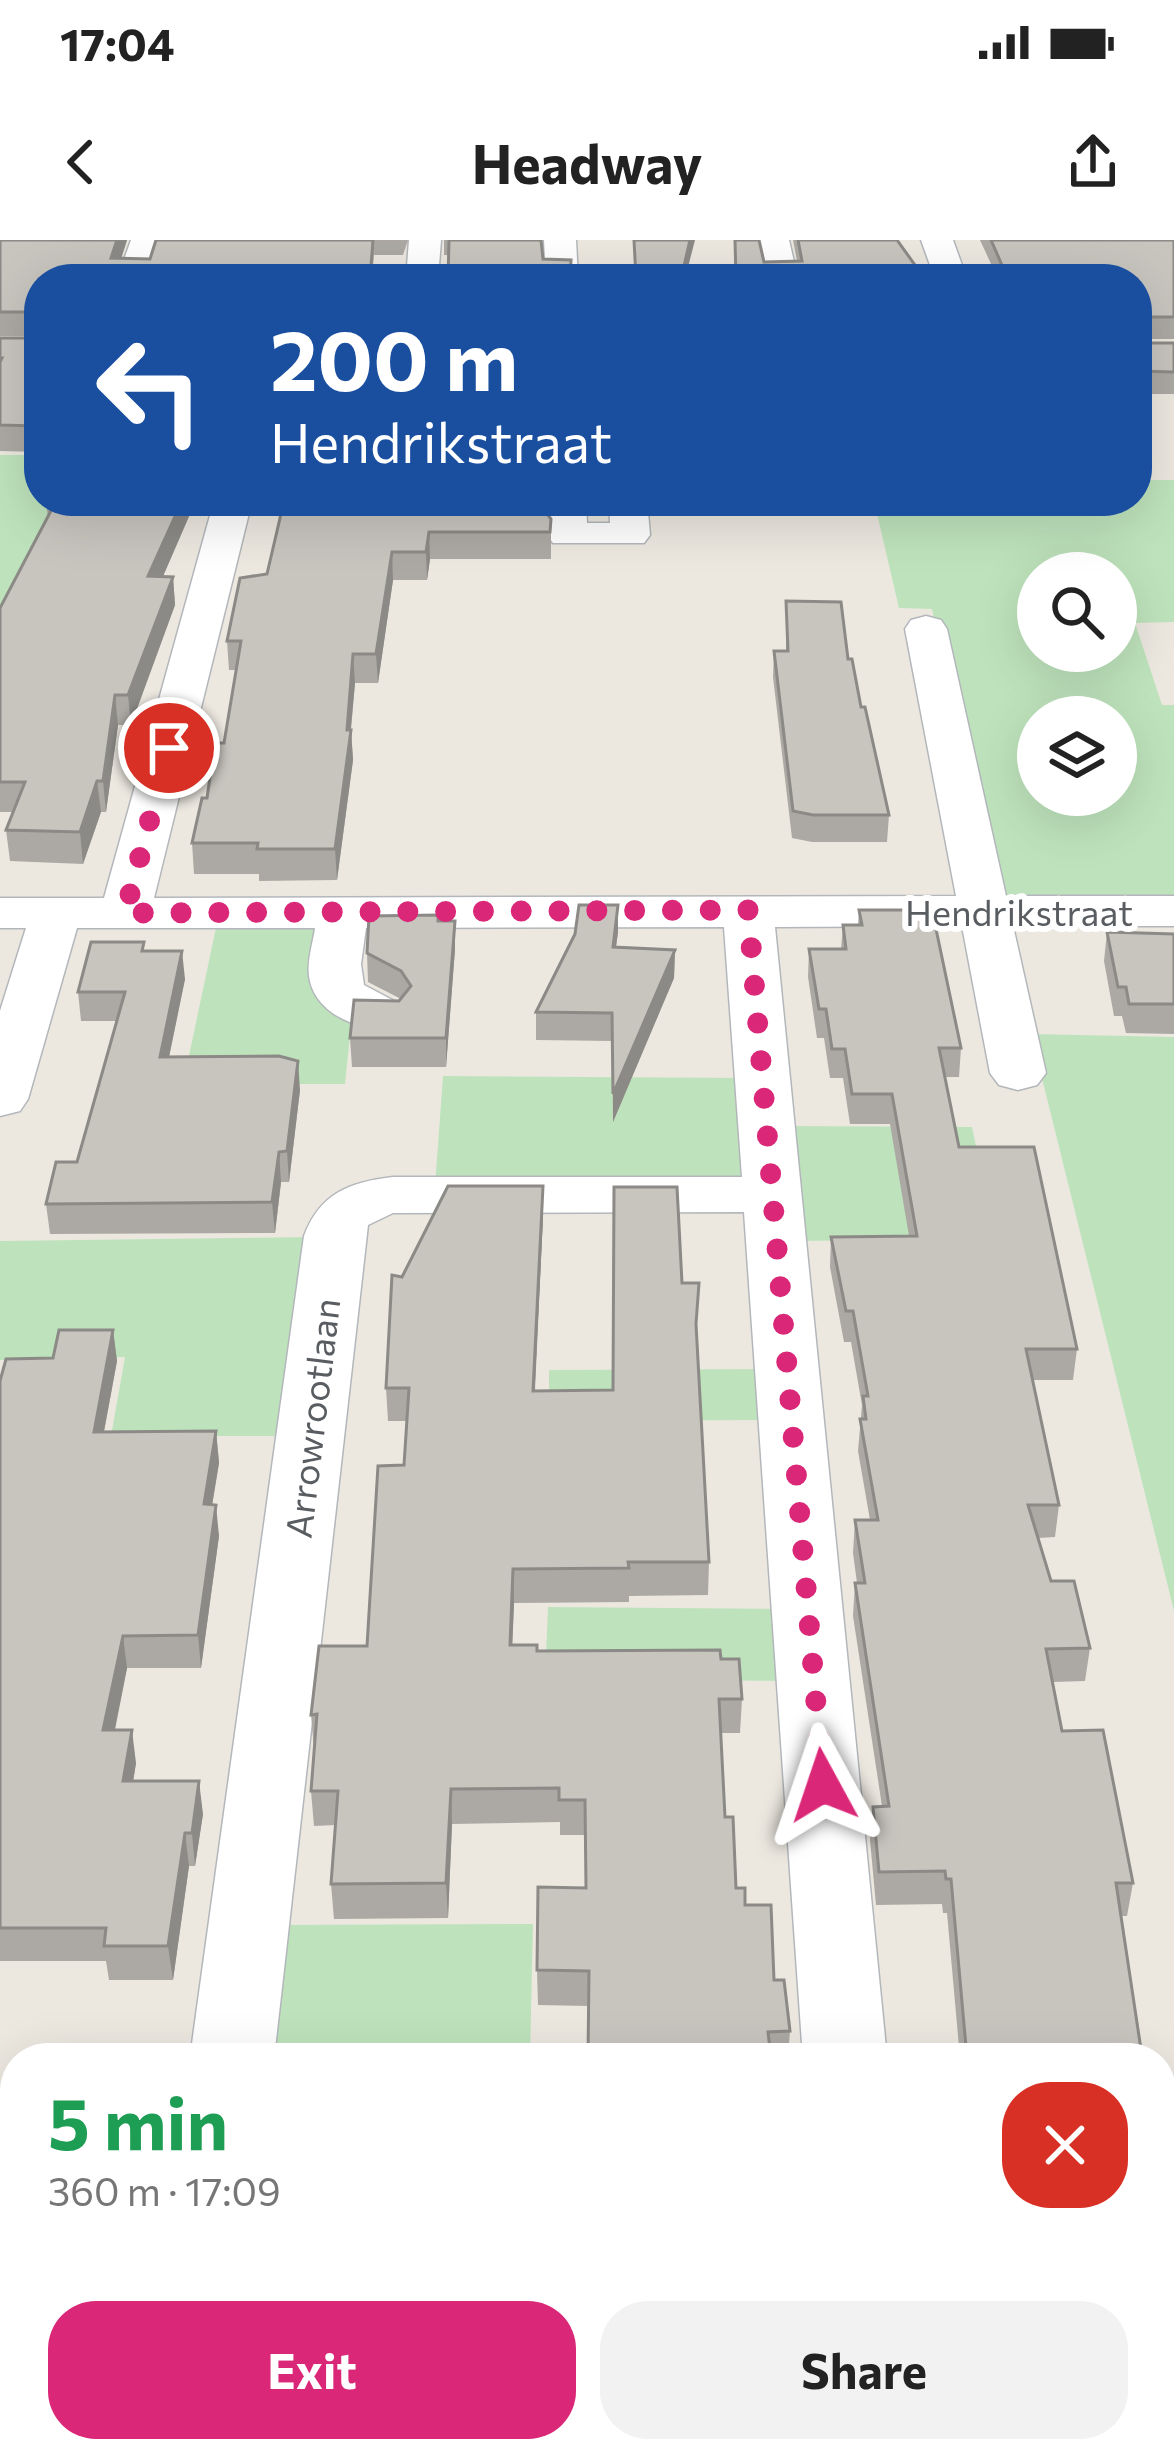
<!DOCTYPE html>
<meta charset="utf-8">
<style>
:root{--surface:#fff;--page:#f2f2f2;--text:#222;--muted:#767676;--accent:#db2777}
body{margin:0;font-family:Commissioner,sans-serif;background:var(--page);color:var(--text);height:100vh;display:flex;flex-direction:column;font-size:45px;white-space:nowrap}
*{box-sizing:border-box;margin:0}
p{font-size:39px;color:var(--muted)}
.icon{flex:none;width:66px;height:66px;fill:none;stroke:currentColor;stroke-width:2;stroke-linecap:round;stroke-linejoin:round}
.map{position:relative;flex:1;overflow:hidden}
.details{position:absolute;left:0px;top:1803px;width:1176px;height:420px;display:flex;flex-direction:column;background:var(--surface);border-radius:48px 48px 0 0;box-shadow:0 12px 48px #0002}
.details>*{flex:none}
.hud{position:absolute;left:24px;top:24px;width:1128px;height:252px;border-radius:48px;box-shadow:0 12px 48px #0002;background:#1a4fa0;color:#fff;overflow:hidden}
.fabs{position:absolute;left:1017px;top:312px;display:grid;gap:24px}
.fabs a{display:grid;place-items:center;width:120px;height:120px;border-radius:50%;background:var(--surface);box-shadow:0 12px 48px #0002;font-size:60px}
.pin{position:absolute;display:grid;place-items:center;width:102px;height:102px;color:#fff;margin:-51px;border:6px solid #fff;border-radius:50%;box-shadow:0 3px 12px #0007}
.me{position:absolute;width:132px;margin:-66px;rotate:355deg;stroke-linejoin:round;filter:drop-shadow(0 0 9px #0008)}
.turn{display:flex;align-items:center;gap:42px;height:252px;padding:0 48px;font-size:54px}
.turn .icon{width:156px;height:156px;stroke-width:2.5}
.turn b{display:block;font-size:84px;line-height:102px}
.round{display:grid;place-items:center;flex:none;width:126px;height:126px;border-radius:48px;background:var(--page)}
.summary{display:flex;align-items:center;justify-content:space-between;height:204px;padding:0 48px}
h1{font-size:72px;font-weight:700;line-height:90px;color:#1e9e55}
.primary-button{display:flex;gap:24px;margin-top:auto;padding:24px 48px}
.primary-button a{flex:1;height:138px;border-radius:48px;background:var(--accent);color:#fff;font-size:48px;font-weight:700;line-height:138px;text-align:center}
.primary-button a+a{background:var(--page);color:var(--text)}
.status{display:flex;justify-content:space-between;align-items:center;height:84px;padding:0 60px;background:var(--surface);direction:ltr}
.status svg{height:33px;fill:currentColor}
header{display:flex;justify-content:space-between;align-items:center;height:156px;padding:0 48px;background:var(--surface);font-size:54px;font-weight:700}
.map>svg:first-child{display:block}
.green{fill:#bee3bc;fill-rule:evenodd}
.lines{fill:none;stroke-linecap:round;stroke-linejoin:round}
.minor-casing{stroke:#b3b7bb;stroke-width:3}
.minor{fill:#fff;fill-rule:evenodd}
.wall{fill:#aca9a4}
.shaded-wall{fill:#8c8a86}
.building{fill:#c8c5bf;stroke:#8c8a86;stroke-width:3}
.route{stroke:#db2777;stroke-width:21;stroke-dasharray:0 37.8}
.labels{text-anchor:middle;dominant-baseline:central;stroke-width:12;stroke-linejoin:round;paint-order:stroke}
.street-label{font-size:36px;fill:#595d61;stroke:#fff}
</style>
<div class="status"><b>17:04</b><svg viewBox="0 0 49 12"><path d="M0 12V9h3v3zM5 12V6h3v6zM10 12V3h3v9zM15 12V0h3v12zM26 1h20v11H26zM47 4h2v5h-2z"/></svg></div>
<header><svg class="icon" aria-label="back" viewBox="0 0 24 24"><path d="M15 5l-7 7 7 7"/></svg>Headway<svg class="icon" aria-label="share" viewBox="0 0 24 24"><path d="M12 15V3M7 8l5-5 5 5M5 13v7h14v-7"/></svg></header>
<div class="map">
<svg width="1174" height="2223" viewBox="0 0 1174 2223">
<rect width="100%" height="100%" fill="#ece8e0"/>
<g class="green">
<polygon points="0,215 39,215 39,261 57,261 0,383"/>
<path d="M1137,240H1174V382L1135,383L1162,465H1174V662L1009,659L996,647L932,369L899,368L874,261H1137ZM1038,333H1116V411H1038ZM1038,477H1116V555H1038Z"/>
<polygon points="344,682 352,776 345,844 183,844 217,683"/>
<polygon points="1031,794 1174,797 1174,1371"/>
<polygon points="443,836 750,838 757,940 435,946"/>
<polygon points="785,886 972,887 995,999 797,1001"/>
<polygon points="317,997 293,1196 111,1196 125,1117 0,1120 0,1001"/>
<polygon points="774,1129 779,1180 549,1181 549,1130"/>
<polygon points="548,1367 791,1369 796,1441 545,1439"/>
<polygon points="533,1684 530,1818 250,1818 265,1685"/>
<rect x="0" y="1869" width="15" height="283"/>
<polygon points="1161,2186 1174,2186 1174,2223 1093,2223 1090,2208 1161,2208"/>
<polygon points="202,2208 347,2208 346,2223 200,2223"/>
<polygon points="666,2208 853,2208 855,2223 666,2223"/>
</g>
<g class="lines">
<g class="minor-casing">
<g id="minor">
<polygon points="131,0 163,0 149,39 117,39"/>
<polygon points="409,0 441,0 438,39 406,39"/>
<polygon points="544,0 576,0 578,39 546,39"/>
<polygon points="757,0 789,0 798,39 766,39"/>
<polygon points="921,0 953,0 967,39 935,39"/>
<path d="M214,261H252L154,658L956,656L905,389L911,380L926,376L941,380L947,389L1006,656H1174V686H1013L1046,833L1037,845L1018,850L999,845L990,833L962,686L775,687L887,1818H803L744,972L393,973L368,985L274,1818H190L304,996C320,953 350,942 393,937H742L724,687L366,688L361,724L364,745L400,764L408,775L400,786C366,795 314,776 309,736C307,720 313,703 315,688H77L28,859L20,871L0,876V771L26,688H0V658H104Z"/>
<polygon points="548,261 586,261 587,283 610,283 609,261 647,261 650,295 644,303 553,303 547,295"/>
<polygon points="137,2208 231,2208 229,2223 135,2223"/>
<polygon points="830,2208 924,2208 925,2223 831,2223"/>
</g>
</g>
<use href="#minor" class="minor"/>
</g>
<g class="wall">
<polygon points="0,0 127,0 121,18 150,19 156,0 408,0 403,15 374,15 372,39 39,39 39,96 0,96"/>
<polygon points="444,0 541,0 543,19 444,15"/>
<polygon points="734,0 759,0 764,22 797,21 793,0 897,0 925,39 735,39"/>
<polygon points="980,0 1174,0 1174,99 1137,99 1137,39 998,39"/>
<polygon points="0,98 39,98 39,212 0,211"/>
<rect x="1137" y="103" width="37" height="51"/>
<polygon points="278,261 544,261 543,269 551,279 551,319 430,319 427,340 393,340 378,443 355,443 351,490 353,520 337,640 259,641 259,634 194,634 192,603 224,503 236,430 229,430 227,401 267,334 279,280"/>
<polygon points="649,261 733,261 733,264 652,265"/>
<polygon points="46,264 190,274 163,336 173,337 175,365 131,485 118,485 106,572 101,572 83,624 10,621 6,590 13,572 0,572 0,368 48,277"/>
<polygon points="786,361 848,419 889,575 887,602 812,602 792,598 773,437 774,411 786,411"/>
<polygon points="859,670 961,808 959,837 945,837 959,907 1077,1109 1073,1140 1033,1140 1059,1265 1055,1297 1038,1298 1051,1341 1090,1408 1085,1441 1053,1442 1062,1491 1133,1643 1127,1676 1121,1676 1141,1818 960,1818 947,1673 943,1673 942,1664 876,1665 870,1600 873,1567 882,1566 853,1376 855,1343 857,1343 853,1313 855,1280 870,1280 858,1211 862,1165 851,1102 844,1102 830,1027 831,997 909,996 890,884 850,884 843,838 830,838 824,798 817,798 808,737 809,709 841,709 843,685 858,685"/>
<polygon points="438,681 455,681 455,709 446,827 352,827 350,798 401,759 368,742 367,713"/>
<polygon points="618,692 616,707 675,710 674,738 613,882 612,801 536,800 536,772"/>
<polygon points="1107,692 1174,694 1174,794 1126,793 1122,776 1114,776 1104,721"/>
<polygon points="145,711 185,739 169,817 300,850 289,942 281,942 275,993 50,994 46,964 77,922 116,781 81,781 78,752"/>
<polygon points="543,946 543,977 535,1151 613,1150 682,1043 696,1095 709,1322 708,1355 629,1356 629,1362 514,1363 512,1405 537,1411 721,1419 742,1459 740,1493 721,1493 725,1577 736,1648 745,1665 774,1740 790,1791 788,1818 588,1818 589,1766 538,1765 537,1730 586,1648 585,1595 560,1595 560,1582 452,1584 448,1678 334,1679 331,1644 336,1585 314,1586 311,1551 314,1509 311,1475 367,1406 404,1225 407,1181 388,1181 386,1148 402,1037"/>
<polygon points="113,1090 117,1121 104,1192 216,1191 219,1223 212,1265 219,1296 201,1428 127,1428 115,1490 136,1523 133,1541 203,1574 195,1626 189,1626 173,1740 109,1740 106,1721 0,1721 0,1141"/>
<polygon points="1161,2075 1168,2108 1161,2140"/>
<polygon points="941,2208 1086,2208 1088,2223 943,2223"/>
</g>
<g class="shaded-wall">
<polygon points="117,0 127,0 115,38 111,18"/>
<polygon points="690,0 695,0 685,39 681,39"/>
<polygon points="182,261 189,261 190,274 151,364 148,336"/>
<polygon points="429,292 430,319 427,340 426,312"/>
<polygon points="392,312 393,340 378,443 376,414"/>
<polygon points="173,337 175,365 131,485 128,455"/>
<polygon points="353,414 355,443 350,497 351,490 353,520 337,640 335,609"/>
<polygon points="115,455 118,485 106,572 103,541"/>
<polygon points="97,541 101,572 83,624 80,592"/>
<polygon points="618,665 618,692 612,735 613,707"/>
<polygon points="455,681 455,709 446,827 446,798"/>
<polygon points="675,710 674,738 613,882 613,854"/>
<polygon points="182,711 185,739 163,846 160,817"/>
<polygon points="298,821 300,850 289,942 287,911"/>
<polygon points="279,912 281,942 275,993 272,962"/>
<polygon points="543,946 543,977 533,1184 533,1151"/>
<polygon points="113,1090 117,1121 98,1223 94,1192"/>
<polygon points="216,1191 219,1223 207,1296 204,1264"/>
<polygon points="216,1265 219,1296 201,1428 198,1395"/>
<polygon points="513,1329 514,1363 511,1439 510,1405"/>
<polygon points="123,1396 127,1428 108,1523 103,1490"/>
<polygon points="132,1490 136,1523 128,1574 123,1541"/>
<polygon points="199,1541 203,1574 195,1626 192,1593"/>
<polygon points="451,1549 452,1584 448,1678 446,1643"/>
<polygon points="185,1593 189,1626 173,1740 168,1706"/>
<polygon points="60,2208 72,2208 70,2223 58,2223"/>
</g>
<g class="building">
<polygon points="0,0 117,0 111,18 150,19 156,0 373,0 370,39 171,39 172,37 39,39 39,72 0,72"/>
<polygon points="449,0 541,0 543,19 571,20 570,39 448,39"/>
<polygon points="634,0 690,0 681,39 636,39"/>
<polygon points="735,0 759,0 764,22 802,21 798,0 897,0 925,39 736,39"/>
<polygon points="991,0 1174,0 1174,77 1137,77 1137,39 1008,39"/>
<polygon points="0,98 39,98 39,186 0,185 0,122 2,118 0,118"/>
<polygon points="1137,103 1174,103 1174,132 1137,131"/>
<polygon points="48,261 182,261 148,336 173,337 128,455 115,455 103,541 97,541 80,592 6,590 25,542 0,542 0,368 54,265 46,264"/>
<polygon points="284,261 542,261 542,268 551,279 550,292 429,292 426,312 392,312 376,414 353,414 347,490 351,490 335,609 257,609 258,603 192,603 202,558 207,558 215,503 224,503 241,401 227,401 240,338 267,334"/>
<polygon points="786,361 841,362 848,419 852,419 861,467 865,467 889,575 813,575 793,571 774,411 788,411"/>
<polygon points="579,665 618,665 613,707 675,710 613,854 612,773 536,772 575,694"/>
<polygon points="859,670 932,670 961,808 939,808 959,907 1034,907 1077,1109 1026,1109 1059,1265 1028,1265 1051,1341 1074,1341 1090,1408 1046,1409 1062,1491 1103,1490 1133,1643 1116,1643 1142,1816 1122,1815 1123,1818 967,1818 951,1639 946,1639 945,1631 879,1632 873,1567 889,1566 855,1343 865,1343 855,1280 878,1280 860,1179 866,1179 863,1156 868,1156 853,1071 846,1071 831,997 917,996 892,854 852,854 845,809 832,809 826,769 819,769 809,709 846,709 843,685 862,685"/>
<polygon points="438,675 438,681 455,681 446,798 350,798 354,760 399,761 411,746 401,731 367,713 369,676"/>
<polygon points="1107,692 1174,694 1174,764 1129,764 1126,747 1118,747"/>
<polygon points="91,702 144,702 142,711 182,711 160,817 279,816 298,821 287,911 279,912 272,962 46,964 56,922 77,922 125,752 78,752"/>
<polygon points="448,946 543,946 533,1151 613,1150 614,947 677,947 682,1043 699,1043 696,1084 709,1322 628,1322 629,1328 513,1329 510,1405 537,1405 537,1411 720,1410 721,1419 739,1419 742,1459 719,1459 725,1577 733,1577 736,1648 745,1648 745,1665 771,1665 774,1740 784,1740 790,1791 768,1792 771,1818 588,1818 589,1731 537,1730 538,1647 586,1648 585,1560 559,1560 559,1548 451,1549 446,1643 331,1644 338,1551 311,1551 317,1474 311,1475 319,1406 367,1406 378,1226 404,1225 409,1148 386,1148 392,1035 402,1037"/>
<polygon points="59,1090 113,1090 94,1192 216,1191 204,1264 216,1265 198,1395 123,1396 103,1490 132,1490 123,1541 199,1541 192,1593 185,1593 168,1706 104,1706 106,1688 0,1688 0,1141 6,1119 53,1118"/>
<polygon points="1161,2075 1168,2108 1161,2108"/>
<polygon points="0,2144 15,2144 15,2208 60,2208 58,2223 0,2223"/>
<polygon points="347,2208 647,2208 647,2223 346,2223"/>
<polygon points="969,2208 1086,2208 1088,2223 971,2223"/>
</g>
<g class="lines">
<polyline class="route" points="169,508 125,673 748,670 823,1545"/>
</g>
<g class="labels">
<g class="street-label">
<text x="1019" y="671">Hendrikstraat</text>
<text transform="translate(311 1178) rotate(-83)">Arrowrootlaan</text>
</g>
</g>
</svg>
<div class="fabs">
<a><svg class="icon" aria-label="search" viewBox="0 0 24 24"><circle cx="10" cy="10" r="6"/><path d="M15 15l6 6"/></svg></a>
<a><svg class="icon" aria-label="layers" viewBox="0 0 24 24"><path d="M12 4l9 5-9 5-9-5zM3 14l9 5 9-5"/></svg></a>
</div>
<div class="pin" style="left:169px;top:508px;background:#d93025"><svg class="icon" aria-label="arrive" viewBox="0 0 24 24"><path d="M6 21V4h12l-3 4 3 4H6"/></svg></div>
<svg class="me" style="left:823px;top:1545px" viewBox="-20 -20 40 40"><path d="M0-17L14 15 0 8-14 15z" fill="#db2777" stroke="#fff" stroke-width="4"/></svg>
<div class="hud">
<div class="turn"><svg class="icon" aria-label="left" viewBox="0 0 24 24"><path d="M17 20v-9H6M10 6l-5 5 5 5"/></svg><div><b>200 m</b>Hendrikstraat</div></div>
</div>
<section class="details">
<div class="summary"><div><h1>5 min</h1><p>360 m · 17:09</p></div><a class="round" style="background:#d93025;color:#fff"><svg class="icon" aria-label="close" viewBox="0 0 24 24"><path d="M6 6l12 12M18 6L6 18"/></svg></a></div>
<div class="primary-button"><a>Exit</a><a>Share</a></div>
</section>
</div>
